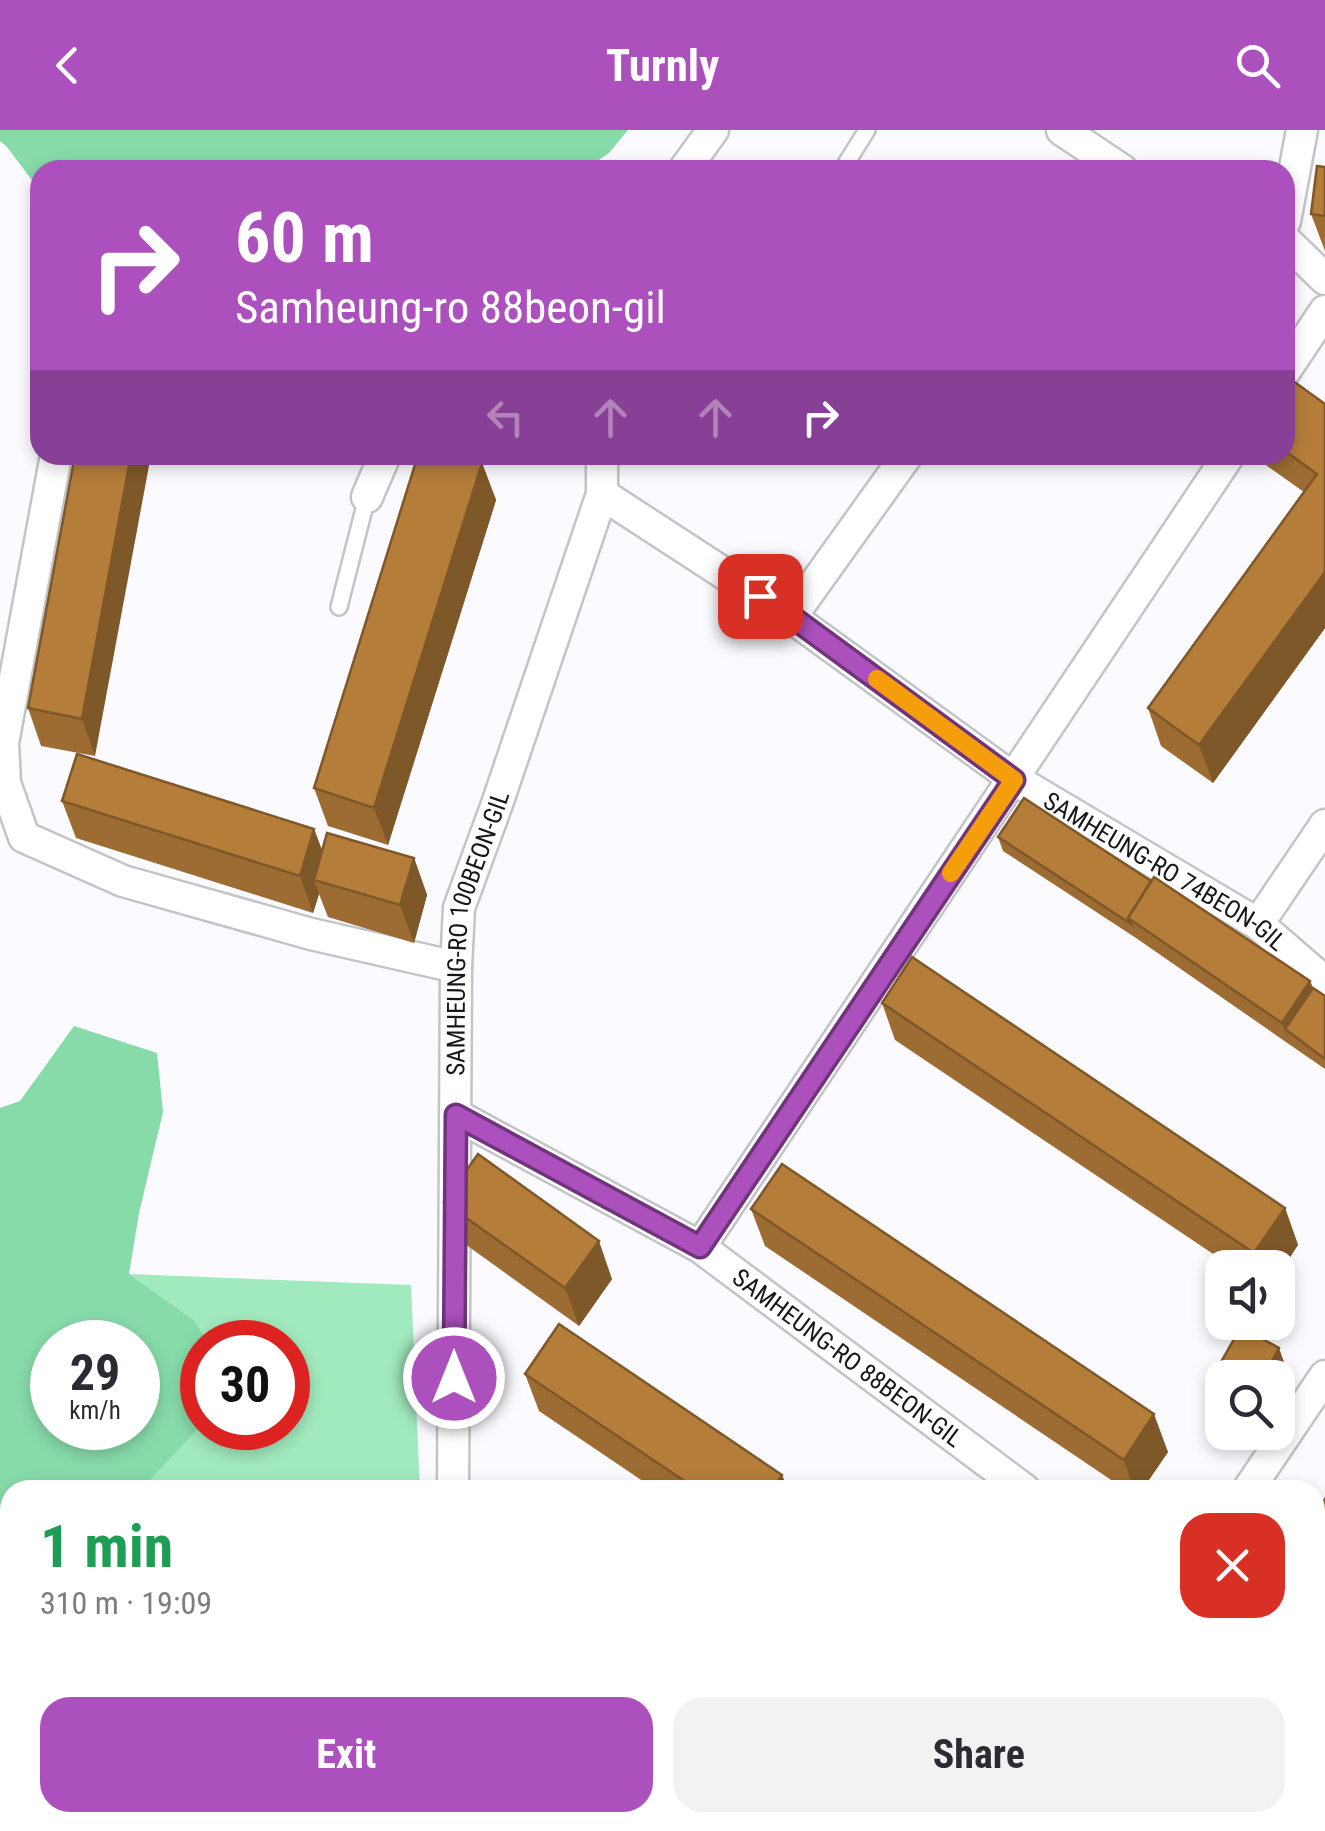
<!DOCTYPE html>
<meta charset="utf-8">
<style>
:root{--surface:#fff;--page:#f2f2f3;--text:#2b2b33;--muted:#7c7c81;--accent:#ab50bc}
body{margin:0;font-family:"Roboto Condensed",sans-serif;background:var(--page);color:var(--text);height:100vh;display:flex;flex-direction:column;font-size:38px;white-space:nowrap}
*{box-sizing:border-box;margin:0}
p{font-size:32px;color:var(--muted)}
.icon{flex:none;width:55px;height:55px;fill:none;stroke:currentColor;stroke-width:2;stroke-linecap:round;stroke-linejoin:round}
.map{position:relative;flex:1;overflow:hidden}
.drawer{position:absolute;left:0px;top:1350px;width:1325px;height:352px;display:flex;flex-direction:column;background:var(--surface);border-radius:30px 30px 0 0;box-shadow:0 5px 15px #0003}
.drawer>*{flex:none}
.guide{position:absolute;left:30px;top:30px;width:1265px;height:305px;border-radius:30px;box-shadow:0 5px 15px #0003;background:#ab50bc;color:#fff;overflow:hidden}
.fabs{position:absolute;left:1205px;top:1120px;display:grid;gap:20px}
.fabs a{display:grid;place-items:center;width:90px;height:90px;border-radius:20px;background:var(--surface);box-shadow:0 5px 15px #0003;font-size:50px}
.speed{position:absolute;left:30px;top:1190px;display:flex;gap:20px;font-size:50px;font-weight:700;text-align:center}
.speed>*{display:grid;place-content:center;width:130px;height:130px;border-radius:50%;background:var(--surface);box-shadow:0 5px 15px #0003;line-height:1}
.speed small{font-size:25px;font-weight:400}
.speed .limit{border:15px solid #d22;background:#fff;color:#111}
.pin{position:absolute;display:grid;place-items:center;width:85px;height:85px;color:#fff;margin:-42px;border-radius:20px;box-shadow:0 5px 15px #0006}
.me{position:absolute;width:110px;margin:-55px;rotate:0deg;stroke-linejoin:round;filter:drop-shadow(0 0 8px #0008)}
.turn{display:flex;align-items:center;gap:35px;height:210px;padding:0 40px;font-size:45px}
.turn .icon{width:130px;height:130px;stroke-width:2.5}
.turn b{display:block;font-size:70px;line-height:85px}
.lanes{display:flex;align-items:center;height:95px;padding:0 40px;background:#0003;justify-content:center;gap:50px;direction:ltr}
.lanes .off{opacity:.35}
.round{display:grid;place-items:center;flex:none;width:105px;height:105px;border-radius:30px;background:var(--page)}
.summary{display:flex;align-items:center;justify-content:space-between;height:170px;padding:0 40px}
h1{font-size:60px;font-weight:700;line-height:75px;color:#1e9e55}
.action{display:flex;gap:20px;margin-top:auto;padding:20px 40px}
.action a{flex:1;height:115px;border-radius:30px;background:var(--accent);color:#fff;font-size:40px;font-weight:700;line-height:115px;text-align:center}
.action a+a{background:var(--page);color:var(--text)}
header{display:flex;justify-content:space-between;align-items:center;height:130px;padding:0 40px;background:var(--accent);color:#fff;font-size:45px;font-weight:700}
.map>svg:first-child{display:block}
.green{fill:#a1eabd}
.forest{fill:#87dba9;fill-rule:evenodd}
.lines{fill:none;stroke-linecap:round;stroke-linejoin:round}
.service-casing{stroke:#c3c4c7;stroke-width:20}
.minor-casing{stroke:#c3c4c7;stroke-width:35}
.path{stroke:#a7a7aa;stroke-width:5;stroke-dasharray:8 5;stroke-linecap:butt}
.service{stroke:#fff;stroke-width:15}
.minor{stroke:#fff;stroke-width:30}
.wall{fill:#9c6c32}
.shaded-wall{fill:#7f5829}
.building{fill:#b57d3a;stroke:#7f5829;stroke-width:2.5}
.route-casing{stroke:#6f347a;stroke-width:25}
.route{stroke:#ab50bc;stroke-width:18}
.slow{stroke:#f59e0b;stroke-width:18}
.labels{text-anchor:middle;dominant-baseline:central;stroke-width:8;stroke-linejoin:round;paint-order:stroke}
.street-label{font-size:25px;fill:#171719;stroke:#fbfbff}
</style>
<header><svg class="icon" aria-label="back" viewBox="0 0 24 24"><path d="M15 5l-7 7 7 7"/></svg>Turnly<svg class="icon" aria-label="search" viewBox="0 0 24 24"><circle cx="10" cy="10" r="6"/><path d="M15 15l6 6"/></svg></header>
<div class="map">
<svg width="1325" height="1701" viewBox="0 0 1325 1701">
<rect width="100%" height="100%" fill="#fbfbff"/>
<g class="green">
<polygon points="129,1144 411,1155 420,1360 123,1360 150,1350 202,1295 202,1298 288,1298 288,1212 208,1212 194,1190"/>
<polygon points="10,1412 10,1478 0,1450 0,1418"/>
<polygon points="10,1513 10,1590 0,1586 0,1567"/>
<polygon points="436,1693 436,1701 210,1701 206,1693"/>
</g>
<g class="forest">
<polygon points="0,0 628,0 609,23 584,40 40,40 40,61 7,17 0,11"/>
<path d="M74,896L157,923L163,982L139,1083L129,1144L194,1190L208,1212H202V1295L150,1350L123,1360H10V1412L0,1418V978L20,971ZM52,1212H138V1298H52Z"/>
<polygon points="0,1450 10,1479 10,1513 0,1567"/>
<polygon points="0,1586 10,1590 10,1692 206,1692 210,1701 0,1701"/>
</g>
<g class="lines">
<g class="service-casing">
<g id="service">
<polyline points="842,40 867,0"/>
<polyline points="339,477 367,367"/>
</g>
</g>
<g class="minor-casing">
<g id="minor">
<polyline points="1062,0 1122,40"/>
<polyline points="684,40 713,0"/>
<polyline points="1285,91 1302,0"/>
<polyline points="1285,110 1325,149"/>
<polyline points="1285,241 1325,181"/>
<polyline points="56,325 3,613 5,653 24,707 123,751 311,804 456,837"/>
<path id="s1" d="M602,364L791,487L1014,649L1258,794L1325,852"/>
<polyline points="367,367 385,325"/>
<polyline points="791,487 907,325"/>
<polyline points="1258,794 1325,695"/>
<path id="s2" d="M456,985L700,1117L1025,1360"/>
<polyline points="700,1117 1229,325"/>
<path id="s3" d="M453,1360L456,837L459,778L497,674L602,364V325"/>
<polyline points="1248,1360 1325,1246"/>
<polyline points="1315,1575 1325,1582"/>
<polyline points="470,1692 473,1701"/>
<polyline points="906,1692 918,1701"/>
<polyline points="1015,1701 1021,1692"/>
</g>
</g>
<g class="path">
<polyline points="0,1567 10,1572"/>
<polyline points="160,1692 167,1701"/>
</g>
<use href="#service" class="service"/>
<use href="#minor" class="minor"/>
</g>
<g class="wall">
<polygon points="1325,37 1325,121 1311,84"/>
<polygon points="1285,254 1325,274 1325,498 1213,653 1161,616 1148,578 1304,362 1267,336 1263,325 1285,325"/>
<polygon points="75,325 95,626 41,616 28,578"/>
<polygon points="482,333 496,370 388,715 328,696 314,658"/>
<polygon points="62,671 314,699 322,721 414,728 427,765 414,813 328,787 319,764 313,783 76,708"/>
<polygon points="998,707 1310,851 1313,858 1325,866 1325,939 1136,808 1003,721"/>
<polygon points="882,873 1285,1078 1298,1115 1278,1138 1234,1138 895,910"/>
<polygon points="444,1072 612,1149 579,1196 458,1109"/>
<polygon points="751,1079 1168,1322 1142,1360 1126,1360 765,1116"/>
<polygon points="1221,1232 1284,1232 1276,1248 1228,1248 1226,1246"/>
<polygon points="525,1244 782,1345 788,1360 656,1360 539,1281"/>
<polygon points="1325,1369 1325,1526 1315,1519 1315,1385"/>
<polygon points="505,1692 624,1692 636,1701 508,1701"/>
<polygon points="1080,1692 1296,1692 1310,1701 1176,1701 1175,1696 1172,1701 1083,1701"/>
</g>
<g class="shaded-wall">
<polygon points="131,325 151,325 95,626 82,589"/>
<polygon points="482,333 496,370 388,715 374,678"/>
<polygon points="1325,442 1325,498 1213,653 1199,615"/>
<polygon points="314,699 328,736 314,750 319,764 313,783 300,746"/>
<polygon points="414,728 427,765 414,813 400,775"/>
<polygon points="1310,851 1318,872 1285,899 1290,913 1282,893"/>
<polygon points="1285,1078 1298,1115 1278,1146 1278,1138 1259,1138 1254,1123"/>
<polygon points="599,1111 612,1149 579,1196 565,1158"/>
<polygon points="1279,1218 1284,1232 1276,1248 1263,1248"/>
<polygon points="1154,1284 1168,1322 1142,1360 1134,1360 1124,1330"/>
<polygon points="782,1345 788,1360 772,1360"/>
<polygon points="1140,1692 1173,1692 1175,1696 1172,1701 1135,1701"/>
</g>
<g class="building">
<polygon points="1317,36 1325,37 1325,86 1311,84"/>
<polygon points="1289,248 1325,274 1325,442 1199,615 1148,578 1317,344 1285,321 1285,254"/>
<polygon points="75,325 131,325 82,589 28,578"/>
<polygon points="418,325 458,325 482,333 374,678 314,658"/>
<polygon points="77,624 314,699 300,746 62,671"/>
<polygon points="1024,668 1151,751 1128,788 1131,794 998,707"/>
<polygon points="327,703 414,728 400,775 314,750"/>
<polygon points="1154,747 1310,851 1282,893 1128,788"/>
<polygon points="912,827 1285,1078 1254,1123 882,873"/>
<polygon points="1313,858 1325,866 1325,929 1285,899"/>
<polygon points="478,1024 599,1111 565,1158 444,1072"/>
<polygon points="782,1034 1154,1284 1124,1330 751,1079"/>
<polygon points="559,1194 782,1345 772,1360 698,1360 525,1244"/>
<polygon points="1241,1197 1279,1218 1263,1248 1248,1248 1221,1232"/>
<polygon points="1325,1369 1325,1497 1315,1491 1315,1385"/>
<polygon points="521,1692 624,1692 636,1701 533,1701"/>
<polygon points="808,1692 871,1692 876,1696 872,1701 802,1701"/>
<polygon points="1082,1692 1140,1692 1135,1701 1096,1701"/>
<polygon points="1195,1692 1296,1692 1310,1701 1208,1701"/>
</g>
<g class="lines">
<g class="route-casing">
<polyline id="route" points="454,1248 456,985 700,1117 1014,650 792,487 760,466"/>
</g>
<use href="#route" class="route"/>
<polyline class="slow" points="877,549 1014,650 951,743"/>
</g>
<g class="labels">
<g class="street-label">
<text stroke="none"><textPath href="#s1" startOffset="678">SAMHEUNG-RO 74BEON-GIL</textPath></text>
<text stroke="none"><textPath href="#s3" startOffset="560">SAMHEUNG-RO 100BEON-GIL</textPath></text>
<text stroke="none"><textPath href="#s2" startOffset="462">SAMHEUNG-RO 88BEON-GIL</textPath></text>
</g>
</g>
</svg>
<div class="fabs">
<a><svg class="icon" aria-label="sound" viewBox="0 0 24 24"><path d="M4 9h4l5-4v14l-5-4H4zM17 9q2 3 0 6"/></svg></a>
<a><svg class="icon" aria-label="search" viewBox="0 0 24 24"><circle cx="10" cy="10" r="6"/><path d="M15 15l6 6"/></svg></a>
</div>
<div class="speed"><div>29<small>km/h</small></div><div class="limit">30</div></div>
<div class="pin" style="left:760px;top:466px;background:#d93025"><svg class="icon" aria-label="arrive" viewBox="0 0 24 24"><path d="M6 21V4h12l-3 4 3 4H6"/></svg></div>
<svg class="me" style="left:454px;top:1248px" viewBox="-20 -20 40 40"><circle r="17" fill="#ab50bc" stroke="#fff" stroke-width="3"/><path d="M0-11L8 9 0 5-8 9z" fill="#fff"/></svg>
<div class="guide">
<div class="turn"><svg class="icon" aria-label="right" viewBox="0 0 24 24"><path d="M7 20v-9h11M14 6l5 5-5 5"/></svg><div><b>60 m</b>Samheung-ro 88beon-gil</div></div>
<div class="lanes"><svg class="icon off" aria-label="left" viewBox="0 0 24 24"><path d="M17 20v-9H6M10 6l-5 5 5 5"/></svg><svg class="icon off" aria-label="ahead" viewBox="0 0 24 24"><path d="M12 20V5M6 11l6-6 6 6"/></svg><svg class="icon off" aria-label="ahead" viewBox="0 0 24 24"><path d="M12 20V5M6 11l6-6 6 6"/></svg><svg class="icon" aria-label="right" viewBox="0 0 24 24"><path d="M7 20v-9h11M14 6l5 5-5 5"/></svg></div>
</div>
<section class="drawer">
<div class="summary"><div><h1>1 min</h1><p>310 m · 19:09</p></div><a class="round" style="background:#d93025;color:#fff"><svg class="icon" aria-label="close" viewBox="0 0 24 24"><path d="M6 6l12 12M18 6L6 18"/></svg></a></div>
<div class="action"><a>Exit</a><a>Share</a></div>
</section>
</div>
